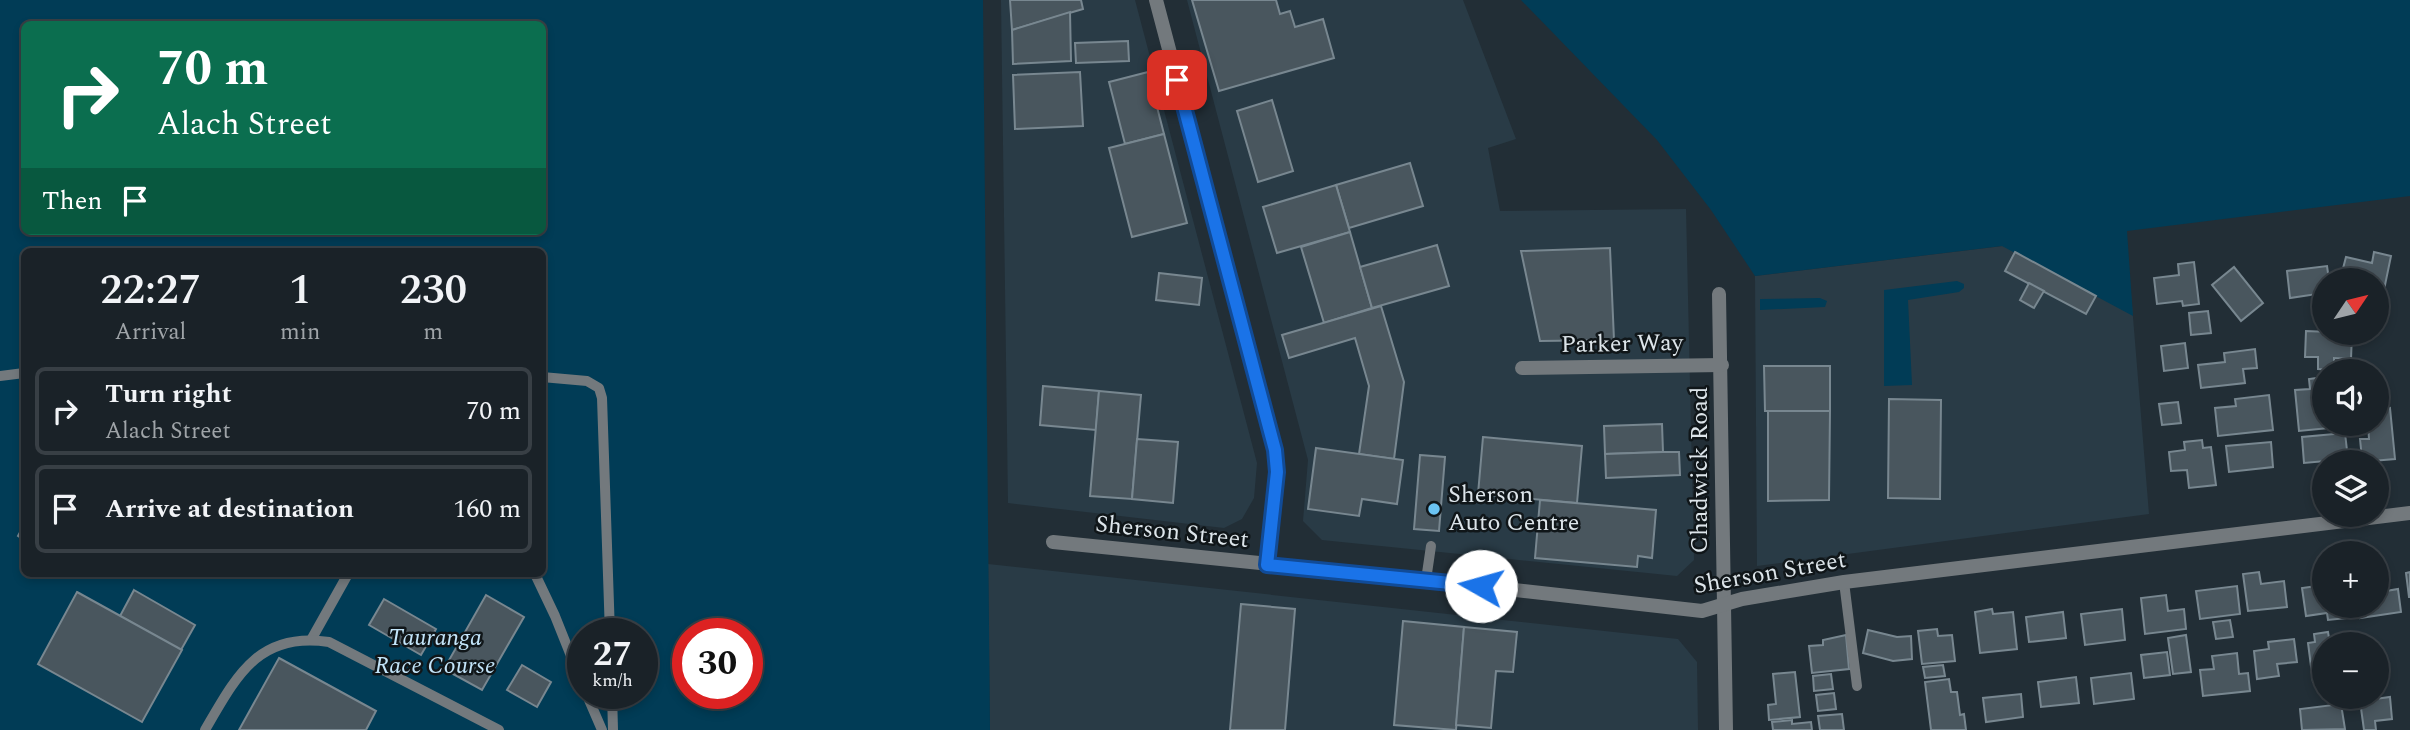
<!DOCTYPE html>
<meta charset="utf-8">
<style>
:root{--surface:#1a2228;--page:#272f34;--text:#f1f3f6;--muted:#9fa4a8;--line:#383f45}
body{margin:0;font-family:Spectral,serif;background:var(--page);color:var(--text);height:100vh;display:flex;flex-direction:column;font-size:26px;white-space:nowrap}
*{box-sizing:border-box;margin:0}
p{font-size:23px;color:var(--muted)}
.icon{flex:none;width:38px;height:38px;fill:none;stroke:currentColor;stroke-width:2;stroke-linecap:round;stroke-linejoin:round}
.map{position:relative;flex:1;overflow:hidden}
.details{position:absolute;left:21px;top:248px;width:525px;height:329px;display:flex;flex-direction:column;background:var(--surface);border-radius:10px;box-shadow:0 4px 10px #0003,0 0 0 2px var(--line)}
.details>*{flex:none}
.guide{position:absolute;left:21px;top:21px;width:525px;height:214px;border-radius:10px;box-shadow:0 4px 10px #0003,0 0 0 2px var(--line);background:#0b6e4f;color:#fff;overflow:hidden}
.needle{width:46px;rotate:55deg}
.buttons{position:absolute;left:2312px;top:268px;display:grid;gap:14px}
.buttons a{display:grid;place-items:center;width:77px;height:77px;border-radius:50%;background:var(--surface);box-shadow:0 4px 10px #0003,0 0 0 2px var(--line);font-size:35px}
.speed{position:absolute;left:567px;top:618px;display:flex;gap:14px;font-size:35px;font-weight:700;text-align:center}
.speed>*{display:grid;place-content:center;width:91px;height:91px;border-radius:50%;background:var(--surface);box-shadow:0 4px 10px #0003,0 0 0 2px var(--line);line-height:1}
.speed small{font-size:18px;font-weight:400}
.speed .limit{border:10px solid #d22;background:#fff;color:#111}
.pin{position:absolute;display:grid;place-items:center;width:60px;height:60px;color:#fff;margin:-30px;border-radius:14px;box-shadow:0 4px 10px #0006}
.me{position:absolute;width:77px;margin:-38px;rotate:277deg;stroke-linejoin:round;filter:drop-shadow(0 0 5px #0008)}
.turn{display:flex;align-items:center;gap:24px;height:147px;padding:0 21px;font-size:32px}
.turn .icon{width:91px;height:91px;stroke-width:2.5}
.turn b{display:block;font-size:49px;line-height:60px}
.then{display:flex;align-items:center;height:66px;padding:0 21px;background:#0003;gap:14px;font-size:26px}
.eta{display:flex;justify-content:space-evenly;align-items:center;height:119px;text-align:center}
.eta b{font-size:42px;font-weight:600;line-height:49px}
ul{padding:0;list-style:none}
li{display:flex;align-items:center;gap:21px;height:88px;margin:0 14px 10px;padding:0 7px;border:4px solid var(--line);border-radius:10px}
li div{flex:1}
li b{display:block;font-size:26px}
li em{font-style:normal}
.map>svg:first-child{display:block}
.built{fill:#293b46}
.green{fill:#013c56;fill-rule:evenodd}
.building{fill:#49565e;stroke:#788790;stroke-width:2}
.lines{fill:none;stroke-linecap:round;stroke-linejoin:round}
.service{stroke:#73797d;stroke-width:10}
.minor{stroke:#73797d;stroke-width:14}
.route-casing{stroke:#114b97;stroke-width:18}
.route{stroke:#1a73e8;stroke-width:12}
.poi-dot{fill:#6bc3f2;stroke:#101619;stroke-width:2.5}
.labels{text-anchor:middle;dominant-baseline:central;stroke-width:5;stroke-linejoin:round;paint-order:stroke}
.street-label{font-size:24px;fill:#dde5ea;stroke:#101619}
.poi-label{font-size:24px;fill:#dde5ea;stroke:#101619;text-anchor:start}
.park-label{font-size:24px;font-style:italic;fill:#c3e5fa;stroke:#101619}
</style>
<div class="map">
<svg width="2410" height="730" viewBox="0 0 2410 730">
<rect width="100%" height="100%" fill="#222e36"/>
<g class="built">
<polygon points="1001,0 1135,0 1257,463 1254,498 1242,519 1224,528 1008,503"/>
<polygon points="1187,0 1463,0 1516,139 1488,148 1500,211 1686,209 1694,560 1677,576 1322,540 1303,521 1308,460"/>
<polygon points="2126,231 2149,514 1757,566 1755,276"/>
<polygon points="988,564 1678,639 1697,662 1698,730 990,730"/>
</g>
<g class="green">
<path d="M0,0H983L990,730H0ZM24,24H542V231H24ZM24,252H542V574H24ZM583,634H642V693H583ZM688,634H747V693H688Z"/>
<polygon points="1521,0 2410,0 2410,196 2127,231 2133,316 2002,246 1755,276 1711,210 1657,140"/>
<polygon points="1957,281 1964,284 1964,288 1959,292 1908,300 1912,385 1884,386 1884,290"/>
<polygon points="1820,298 1827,301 1825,307 1760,310 1760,299"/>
</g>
<g class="building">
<polygon points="1010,0 1081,0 1083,9 1012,30"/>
<polygon points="1192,0 1276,0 1280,14 1290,11 1295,27 1323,19 1334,58 1219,91"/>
<polygon points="1070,12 1071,61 1013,64 1012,30"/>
<polygon points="1128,41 1129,61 1076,63 1075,43"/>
<polygon points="1080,72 1083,126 1015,129 1013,75"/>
<polygon points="1148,72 1164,134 1125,144 1109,82"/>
<polygon points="1272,100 1293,171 1258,182 1237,111"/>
<polygon points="1164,134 1187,223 1132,237 1109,148"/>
<polygon points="1410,163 1423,206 1349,228 1336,185"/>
<polygon points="1336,185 1350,232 1277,253 1263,207"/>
<polygon points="1350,232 1372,308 1324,323 1301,247"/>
<polygon points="1437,245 1449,286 1372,308 1360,267"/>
<polygon points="1610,248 1614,340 1540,341 1521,251"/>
<polygon points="2015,252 2096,296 2086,314 2005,271"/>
<polygon points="2374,252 2391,256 2384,290 2376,289 2376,280 2340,280 2346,257 2372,263"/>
<polygon points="2194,262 2199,304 2183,306 2182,301 2157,304 2154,278 2179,275 2178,264"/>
<polygon points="2327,266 2329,280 2324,280 2324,293 2290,298 2287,271"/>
<polygon points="2234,267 2263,303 2241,321 2212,285"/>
<polygon points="1159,273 1202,278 1199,305 1156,300"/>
<polygon points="2029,283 2044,291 2034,308 2020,300"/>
<polygon points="1381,306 1404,382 1394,459 1359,454 1369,386 1355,338 1289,358 1282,335"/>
<polygon points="2208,311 2211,333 2191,335 2189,313"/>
<polygon points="2306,331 2352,333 2351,359 2334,358 2334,370 2318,369 2318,357 2305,357"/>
<polygon points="2185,343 2188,368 2164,371 2161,346"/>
<polygon points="2255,349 2257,368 2243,369 2245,383 2201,388 2198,365 2225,362 2224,353"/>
<polygon points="1764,366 1830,366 1830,411 1765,411"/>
<polygon points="2324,377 2324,424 2339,424 2339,427 2299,431 2295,390 2310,389 2309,379"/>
<polygon points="1043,386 1099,391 1096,430 1040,425"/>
<polygon points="1099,391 1141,395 1132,499 1090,496"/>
<polygon points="2269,395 2273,430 2218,436 2215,408 2236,406 2235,399"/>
<polygon points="1889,399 1941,400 1940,499 1888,498"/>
<polygon points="2178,402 2181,423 2162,425 2159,404"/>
<polygon points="2390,408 2395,459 2372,461 2371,458 2362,459 2360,439 2369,439 2368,424 2376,424 2376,410"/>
<polygon points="1768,411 1830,411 1829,500 1768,501"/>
<polygon points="1662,424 1663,452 1605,454 1604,426"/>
<polygon points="2345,433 2348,459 2304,463 2302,437"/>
<polygon points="1483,437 1582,446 1577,503 1478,494"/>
<polygon points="1137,439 1178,442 1173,503 1132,499"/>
<polygon points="2202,440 2203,448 2211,447 2216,485 2189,488 2187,470 2171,471 2169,452 2185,450 2184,442"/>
<polygon points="2271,442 2273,467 2229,472 2226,446"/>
<polygon points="1316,448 1403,460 1397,504 1362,499 1359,516 1308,509"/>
<polygon points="1663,452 1679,452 1680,475 1606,478 1605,454"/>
<polygon points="1420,455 1445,457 1439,531 1414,529"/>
<polygon points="1540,500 1656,510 1652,558 1638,556 1637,567 1535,558"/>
<polygon points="24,525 24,540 18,536"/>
<polygon points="2259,572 2261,584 2284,581 2287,607 2248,611 2243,574"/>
<polygon points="2410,572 2410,597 2409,597 2406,573"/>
<polygon points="2385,583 2386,591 2398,589 2401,612 2360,618 2358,606 2376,606 2376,584"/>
<polygon points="2324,585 2324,606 2344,606 2346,618 2328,620 2327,613 2306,616 2302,588"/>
<polygon points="2237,586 2240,614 2200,619 2196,591"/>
<polygon points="134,590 195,625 181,650 120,616"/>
<polygon points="77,592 182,650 142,722 38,664"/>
<polygon points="486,595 524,617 482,690 444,669"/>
<polygon points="2166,595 2168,611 2184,609 2186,629 2145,634 2141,598"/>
<polygon points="384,599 436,629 421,655 369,625"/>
<polygon points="1241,604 1295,609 1285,730 1230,730"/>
<polygon points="1992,609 1993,614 2013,612 2017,649 1980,653 1975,612"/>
<polygon points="2122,609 2125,640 2085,645 2081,614"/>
<polygon points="2063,612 2066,638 2029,642 2026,617"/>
<polygon points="2230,620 2233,637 2216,639 2213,622"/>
<polygon points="1403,621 1464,627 1456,730 1394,725"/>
<polygon points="1464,627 1517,632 1513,672 1496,671 1491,728 1456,725"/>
<polygon points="1937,629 1938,636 1952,635 1955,661 1922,664 1918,631"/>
<polygon points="1868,630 1897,637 1911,636 1912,659 1893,661 1863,653"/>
<polygon points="2328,632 2330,644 2324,644 2324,681 2313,682 2308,643 2315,642 2314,634"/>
<polygon points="1846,635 1849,669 1812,673 1809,646 1823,645 1823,640"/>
<polygon points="2186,635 2191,672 2173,674 2168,638"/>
<polygon points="2294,639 2297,662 2277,664 2279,676 2257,679 2254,651 2269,649 2268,642"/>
<polygon points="2167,652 2170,675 2144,678 2141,655"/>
<polygon points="2237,653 2239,674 2248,673 2250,691 2203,696 2200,670 2214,669 2212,656"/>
<polygon points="279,658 376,711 366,730 239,730"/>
<polygon points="522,665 551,682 537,707 507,690"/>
<polygon points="1943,665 1945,676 1925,678 1923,667"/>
<polygon points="1795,672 1800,717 1769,720 1768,705 1776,704 1773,674"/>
<polygon points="2131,673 2134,699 2094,704 2091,678"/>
<polygon points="1831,674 1833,689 1814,691 1813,676"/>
<polygon points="2076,677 2079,703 2041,707 2038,682"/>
<polygon points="1949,679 1951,692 1957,692 1960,715 1964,714 1966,730 1931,730 1925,682"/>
<polygon points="1834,693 1836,709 1818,711 1816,695"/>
<polygon points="2021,694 2023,717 1986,722 1983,698"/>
<polygon points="2390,697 2392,719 2375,721 2376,730 2364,730 2360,701"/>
<polygon points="2341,704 2345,729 2302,730 2300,709"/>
<polygon points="1842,714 1844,730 1820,730 1818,716"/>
<polygon points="1792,720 1792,724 1811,722 1812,730 1773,730 1772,722"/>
</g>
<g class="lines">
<g class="service">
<polyline points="0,376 24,373"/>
<polyline points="542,377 587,381 599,388 602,398 610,634"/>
<polyline points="535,574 555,616 583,686"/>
<polyline points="1426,580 1431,546"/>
<polyline points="1844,582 1857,686"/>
<polyline points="311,640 348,574"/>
<polyline points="586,693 602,730"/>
<polyline points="612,693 613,730"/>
<path d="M205,730C236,677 258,631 329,642L499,730"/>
</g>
<g class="minor">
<polyline points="1156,0 1275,450 1277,472 1267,565"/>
<polyline points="1719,294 1726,730"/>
<polyline points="1522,368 1722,365"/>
<polyline points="1053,542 1426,580 1702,611 1742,599 1844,582 2410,513"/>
</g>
</g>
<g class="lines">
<g class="route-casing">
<polyline id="route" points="1177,80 1275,450 1277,472 1267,565 1481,586"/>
</g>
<use href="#route" class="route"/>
</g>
<circle class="poi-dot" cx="1434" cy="509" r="7"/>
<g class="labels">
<g class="street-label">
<text transform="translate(1622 344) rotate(-1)">Parker Way</text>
<text transform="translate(1700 470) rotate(-90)">Chadwick Road</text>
<text transform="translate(1172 532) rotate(6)">Sherson Street</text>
<text transform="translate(1770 573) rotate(-10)">Sherson Street</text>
</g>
<g class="poi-label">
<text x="1448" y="495">Sherson<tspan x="1448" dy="28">Auto Centre</tspan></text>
</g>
<g class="park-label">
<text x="435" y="638">Tauranga<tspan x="435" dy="28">Race Course</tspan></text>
</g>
</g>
</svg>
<div class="buttons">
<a><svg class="needle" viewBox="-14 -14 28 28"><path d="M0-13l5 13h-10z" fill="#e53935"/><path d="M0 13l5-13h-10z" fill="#9fa4a8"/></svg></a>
<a><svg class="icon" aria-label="sound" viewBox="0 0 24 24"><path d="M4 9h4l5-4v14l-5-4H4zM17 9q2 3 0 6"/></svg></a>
<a><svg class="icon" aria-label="layers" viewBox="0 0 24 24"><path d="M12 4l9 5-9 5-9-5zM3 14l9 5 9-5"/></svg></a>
<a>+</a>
<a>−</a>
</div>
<div class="speed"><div>27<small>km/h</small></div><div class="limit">30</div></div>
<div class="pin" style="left:1177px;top:80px;background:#d93025"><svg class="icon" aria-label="arrive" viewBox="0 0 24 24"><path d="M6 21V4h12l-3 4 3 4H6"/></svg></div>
<svg class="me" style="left:1481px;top:586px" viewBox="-20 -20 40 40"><circle r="19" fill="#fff"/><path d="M0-13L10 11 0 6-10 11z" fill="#1a73e8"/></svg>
<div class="guide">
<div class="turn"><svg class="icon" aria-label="right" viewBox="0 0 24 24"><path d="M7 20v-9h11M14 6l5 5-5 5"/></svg><div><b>70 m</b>Alach Street</div></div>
<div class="then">Then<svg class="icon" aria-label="arrive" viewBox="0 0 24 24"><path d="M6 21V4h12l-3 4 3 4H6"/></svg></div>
</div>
<section class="details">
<div class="eta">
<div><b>22:27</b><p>Arrival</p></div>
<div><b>1</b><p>min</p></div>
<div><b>230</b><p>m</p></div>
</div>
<ul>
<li><svg class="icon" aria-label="right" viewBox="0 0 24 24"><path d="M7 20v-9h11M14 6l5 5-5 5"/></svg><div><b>Turn right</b><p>Alach Street</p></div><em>70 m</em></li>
<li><svg class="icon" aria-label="arrive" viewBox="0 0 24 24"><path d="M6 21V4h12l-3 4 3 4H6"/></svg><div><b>Arrive at destination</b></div><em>160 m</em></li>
</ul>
</section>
</div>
